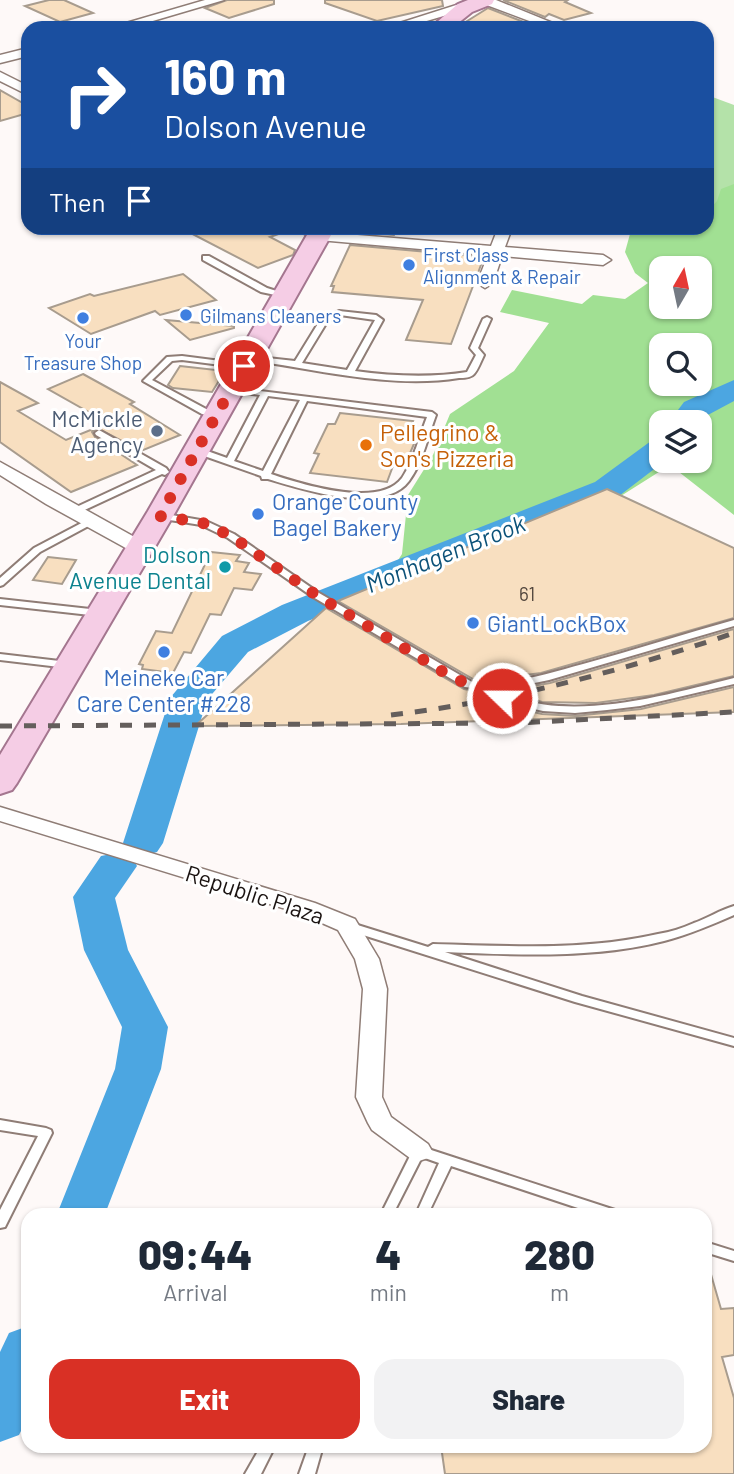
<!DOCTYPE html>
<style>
:root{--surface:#fff;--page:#f2f2f3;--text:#1f2937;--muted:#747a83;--accent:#d93025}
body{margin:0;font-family:Barlow,sans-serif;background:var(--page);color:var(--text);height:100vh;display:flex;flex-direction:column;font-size:26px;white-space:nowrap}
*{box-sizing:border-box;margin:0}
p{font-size:23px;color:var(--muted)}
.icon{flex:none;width:38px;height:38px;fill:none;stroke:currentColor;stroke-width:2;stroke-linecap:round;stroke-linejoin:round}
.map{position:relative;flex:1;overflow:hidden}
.sheet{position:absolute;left:21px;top:1208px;width:691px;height:245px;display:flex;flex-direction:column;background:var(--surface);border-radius:21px;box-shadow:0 2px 5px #0004}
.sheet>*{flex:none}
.top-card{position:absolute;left:21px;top:21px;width:693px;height:214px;border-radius:21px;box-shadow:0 2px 5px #0004;background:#1a4fa0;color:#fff;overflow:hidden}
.needle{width:46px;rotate:9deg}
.tools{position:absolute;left:649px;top:256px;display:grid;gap:14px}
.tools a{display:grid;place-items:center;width:63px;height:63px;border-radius:14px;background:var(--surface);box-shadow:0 2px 5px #0004;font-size:35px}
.pin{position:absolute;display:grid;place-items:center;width:60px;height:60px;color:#fff;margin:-30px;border:4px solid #fff;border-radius:50%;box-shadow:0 2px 7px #0007}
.me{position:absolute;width:77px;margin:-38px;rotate:292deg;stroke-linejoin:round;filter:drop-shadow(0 0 5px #0008)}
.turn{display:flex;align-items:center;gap:24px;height:147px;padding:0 28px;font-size:32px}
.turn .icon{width:91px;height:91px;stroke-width:2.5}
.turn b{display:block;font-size:49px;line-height:60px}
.then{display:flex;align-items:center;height:66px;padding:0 28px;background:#0003;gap:14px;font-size:26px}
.eta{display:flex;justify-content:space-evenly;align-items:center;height:119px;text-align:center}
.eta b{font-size:42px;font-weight:800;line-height:49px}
.primary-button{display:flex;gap:14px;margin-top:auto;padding:14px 28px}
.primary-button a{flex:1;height:80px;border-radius:21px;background:var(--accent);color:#fff;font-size:28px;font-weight:800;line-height:80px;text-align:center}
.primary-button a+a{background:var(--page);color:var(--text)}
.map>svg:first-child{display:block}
.green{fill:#b4e2a9}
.forest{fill:#a1e093;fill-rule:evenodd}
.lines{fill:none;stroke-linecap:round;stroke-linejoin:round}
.river{fill:#4ca6e1;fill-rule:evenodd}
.building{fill:#f8dfc0;stroke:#a89c8e;stroke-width:2}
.service-casing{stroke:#8f7d76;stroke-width:4}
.minor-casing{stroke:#8f7d76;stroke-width:3}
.primary-casing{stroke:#a4768f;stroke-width:4}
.service{fill:#fff;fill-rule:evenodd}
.minor{fill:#fff;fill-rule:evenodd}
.primary{fill:#f5cde5;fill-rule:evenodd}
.rail{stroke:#645e5c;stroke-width:5;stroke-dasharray:12 12;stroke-linecap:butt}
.route{stroke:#d93025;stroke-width:12;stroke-dasharray:0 21.6}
.shop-dot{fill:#3f7fe0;stroke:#fff;stroke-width:2.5}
.service-dot{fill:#5c6f8a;stroke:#fff;stroke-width:2.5}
.food-dot{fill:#e8710a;stroke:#fff;stroke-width:2.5}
.culture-dot{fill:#0f9aa8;stroke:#fff;stroke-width:2.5}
.labels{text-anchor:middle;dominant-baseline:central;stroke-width:6;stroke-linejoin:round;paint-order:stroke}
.far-shop-label{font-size:19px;fill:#366cbe;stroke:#fff;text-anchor:start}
.number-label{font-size:19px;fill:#52463d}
.service-label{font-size:23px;fill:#4e5e75;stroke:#fff;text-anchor:end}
.food-label{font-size:23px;fill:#c56008;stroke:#fff;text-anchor:start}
.shop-label{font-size:23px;fill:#366cbe;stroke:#fff;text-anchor:start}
.culture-label{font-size:23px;fill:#0d838f;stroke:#fff;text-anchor:end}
.street-label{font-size:23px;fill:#1a1311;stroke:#fff}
.water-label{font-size:24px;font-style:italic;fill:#0c5279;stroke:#fff}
</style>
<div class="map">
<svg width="734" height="1474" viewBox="0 0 734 1474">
<rect width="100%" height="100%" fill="#fef9f8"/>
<polygon class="green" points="707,95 734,105 734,219 707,227"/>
<path class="forest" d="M734,184V515L670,465L605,506L361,593L385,580L402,554L408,495L433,455L450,414L514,371L549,323L500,312L512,290L582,304L593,295L625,299L648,283L635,273L625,252L630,234L661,228H707V212L717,201L721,189ZM662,268H700V306H662ZM662,345H700V383H662ZM662,422H700V460H662Z"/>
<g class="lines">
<g class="river">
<polygon points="734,380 734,401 706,416 700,423 669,422 684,402"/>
<polygon points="662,439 662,460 666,460 619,496 308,621 248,652 207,700 163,843 157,852 143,856 129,852 123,843 170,698 222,636 282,605 595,482 651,441"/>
<polygon points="116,853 131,856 137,866 115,898 128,950 168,1027 161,1069 105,1214 57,1214 115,1069 122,1027 84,950 73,897 101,856"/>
<polygon points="28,1326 28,1417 19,1435 0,1442 0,1352 9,1333"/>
</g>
</g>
<g class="building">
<polygon points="49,0 64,0 93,13 60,22 25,6"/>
<polygon points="227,0 274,0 274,4 229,18 205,8"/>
<polygon points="325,0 442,0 443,6 377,21 325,3"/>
<polygon points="503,0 568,0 565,2 591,13 564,20 549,14 545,17"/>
<polygon points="488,8 534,26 531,28 456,28"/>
<polygon points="0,90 28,106 28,113 0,121"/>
<polygon points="181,228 289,228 290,230 270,237 295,250 293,255 258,268"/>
<polygon points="359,228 398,228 394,235 357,232"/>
<polygon points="350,245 484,257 451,344 406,340 423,300 332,292 334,286 331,286"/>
<polygon points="183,274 216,300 160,315 155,311 91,334 49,308 90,294 94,296"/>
<polygon points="166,320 234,326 234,328 190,340"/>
<polygon points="180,366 225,371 212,392 173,388 168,385"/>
<polygon points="83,374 134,402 130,404 180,435 141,451 97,428 92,432 95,437 137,465 71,492 0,442 0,382 38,403 18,411 66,440 108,423 48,389"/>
<polygon points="340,413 413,421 406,436 417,437 404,467 393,466 387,482 310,473 319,454 314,453 328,424 335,424"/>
<polygon points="607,489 734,548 734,618 541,673 486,680 473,679 338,601"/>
<polygon points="211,552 240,555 236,561 249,563 244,572 261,574 252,590 234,588 221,615 210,614 191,653 184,652 173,673 142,669 143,665 139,664 156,631 172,633"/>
<polygon points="48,557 76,560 62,584 33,580"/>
<polygon points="326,608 464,689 480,692 512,707 542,714 575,716 641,709 734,687 734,712 401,724 195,726"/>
<polygon points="734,629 734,676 654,695 596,703 542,702 505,691 550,683"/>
<polygon points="705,1271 710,1271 721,1309 734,1308 734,1355 722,1357 734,1398 734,1474 445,1474 441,1446 705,1446"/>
</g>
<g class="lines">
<g class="service-casing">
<g id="service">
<polygon points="203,256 209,256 267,288 289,295 285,297 261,292 203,260"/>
<path d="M339,311L376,315L383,320L355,371C392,376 430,378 467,372L476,355L470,348L483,319L487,317L491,319L478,348L484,355C481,361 478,370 474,374C471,378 464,378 459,378C391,389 316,369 249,360L245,358L249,356L295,361L319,322L274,316L270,314L271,312L323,318ZM340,315L375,320L347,370L302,363L327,322Z"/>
<polygon points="182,356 244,364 248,366 244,368 182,360 172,361 152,380 208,410 219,413 219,417 202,414 143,381 167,357"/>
<path d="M228,387L432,412L436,415C428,436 423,462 409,481C383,516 301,489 268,479H262L261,476L193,452V448L196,447L227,458L260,395L228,391ZM268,396L300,400L263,471L234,461ZM307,401L427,417C419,437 414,460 402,478C379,509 301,484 271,474Z"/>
<polygon points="99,430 166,468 169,472 165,475 162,474 76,514 70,514 68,512 70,510 156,470 96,435 95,433"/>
<path d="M160,513L206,521L234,534L319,593L472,682C510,686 546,674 583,664C634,650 684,634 734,620V626L549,680L515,687L496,689C503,692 509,696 516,698C581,720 670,694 734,678V684L640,706L607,710L575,713L543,711L513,704L481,689L465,687L313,597L228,538L201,525L157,518L155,516L157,514Z"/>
<polygon points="91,518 94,519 96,521 94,523 40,552 3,585 0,586 0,578 34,548"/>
<polygon points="0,599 99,610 104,613 99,616 0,605"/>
<polygon points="0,654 68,662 73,665 68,668 0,660"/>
<path d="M734,906V915C711,925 688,935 664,941C593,959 517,955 445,952L582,996L734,1038V1046L575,1002L344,929L342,926L344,923L348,922L428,947L433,944C508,946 584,951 658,934C670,932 683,928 694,923C708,918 720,910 734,906Z"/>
<polygon points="0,1120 46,1128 51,1130 52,1133 5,1227 0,1228 0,1210 38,1136 0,1130"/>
<polygon points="419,1146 615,1210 617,1214 596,1214 451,1166 428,1214 416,1214 439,1163 422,1157 393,1214 381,1214 414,1148"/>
<polygon points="705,1242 734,1251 734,1261 705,1252"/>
<polygon points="261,1446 275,1446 261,1474 245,1474"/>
<polygon points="309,1446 323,1446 315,1474 299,1474"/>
</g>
</g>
<g class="minor-casing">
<g id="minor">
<polygon points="205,0 224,0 129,28 109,28"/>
<polygon points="472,0 496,0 565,28 548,28 484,4 403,28 384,28"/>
<polygon points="28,48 28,56 0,63 0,55"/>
<polygon points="0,72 28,86 28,95 0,81"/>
<polygon points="291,228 310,228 321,232 491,246 498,228 512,228 505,247 603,255 611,260 603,265 502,256 493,283 485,288 477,283 488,255 319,240"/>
<polygon points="0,462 147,544 149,548 147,552 133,552 46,504 0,475"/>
<polygon points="0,807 315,903 355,919 379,959 387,989 382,1097 391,1117 428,1144 432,1151 428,1158 419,1161 410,1158 372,1130 368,1123 356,1097 363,989 355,959 338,930 299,913 0,821"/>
</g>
</g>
<g class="primary-casing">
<g id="primary">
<polygon points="468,0 494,0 492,4 472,12 452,28 430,28 458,4"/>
<polygon points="311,228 335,228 176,511 17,783 12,790 0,794 0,755 148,511"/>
</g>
</g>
<use href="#service" class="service"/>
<use href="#minor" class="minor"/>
<use href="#primary" class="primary"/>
<g class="rail">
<path d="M391,715C509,701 622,671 734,633"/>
<polyline points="0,726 516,723 734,712"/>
</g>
</g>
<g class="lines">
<polyline class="route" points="244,366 160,516 203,523 231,536 316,595 399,645 445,673 469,685 485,688 502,698"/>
</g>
<g class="shop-dot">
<circle cx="409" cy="265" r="7"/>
<circle cx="186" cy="315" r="7"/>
<circle cx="83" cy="318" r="7"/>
<circle cx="258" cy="514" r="7"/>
<circle cx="473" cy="623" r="7"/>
<circle cx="164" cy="652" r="7"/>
</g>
<circle class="service-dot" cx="157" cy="431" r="7"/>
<circle class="food-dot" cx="366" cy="445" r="7"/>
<circle class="culture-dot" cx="225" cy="567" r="7"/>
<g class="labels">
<g class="far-shop-label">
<text x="423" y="254">First Class<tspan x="423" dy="22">Alignment &amp; Repair</tspan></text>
<text x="200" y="315">Gilmans Cleaners</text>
<text x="83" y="340" text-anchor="middle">Your<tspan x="83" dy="22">Treasure Shop</tspan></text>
</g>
<g class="number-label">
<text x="527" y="593">61</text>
</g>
<g class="service-label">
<text x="143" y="418">McMickle<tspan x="143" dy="26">Agency</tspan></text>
</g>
<g class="food-label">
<text x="380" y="432">Pellegrino &amp;<tspan x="380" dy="26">Son's Pizzeria</tspan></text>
</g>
<g class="shop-label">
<text x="272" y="501">Orange County<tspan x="272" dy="26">Bagel Bakery</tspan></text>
<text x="487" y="623">GiantLockBox</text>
<text x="164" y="677" text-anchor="middle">Meineke Car<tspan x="164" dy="26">Care Center #228</tspan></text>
</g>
<g class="culture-label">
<text x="211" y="554">Dolson<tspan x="211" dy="26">Avenue Dental</tspan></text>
</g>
<g class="street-label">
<text transform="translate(255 894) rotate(18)">Republic Plaza</text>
</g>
<g class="water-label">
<text transform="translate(445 553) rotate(-22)">Monhagen Brook</text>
</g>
</g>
</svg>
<div class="tools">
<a><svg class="needle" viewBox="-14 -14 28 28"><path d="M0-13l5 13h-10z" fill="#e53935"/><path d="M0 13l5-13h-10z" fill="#747a83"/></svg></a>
<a><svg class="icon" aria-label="search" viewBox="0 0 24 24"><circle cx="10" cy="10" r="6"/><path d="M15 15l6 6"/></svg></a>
<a><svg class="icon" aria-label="layers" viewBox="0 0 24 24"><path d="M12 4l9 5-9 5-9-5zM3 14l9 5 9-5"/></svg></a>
</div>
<div class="pin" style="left:244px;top:366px;background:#d93025"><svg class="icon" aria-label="arrive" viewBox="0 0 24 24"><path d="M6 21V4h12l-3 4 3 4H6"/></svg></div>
<svg class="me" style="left:502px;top:698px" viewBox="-20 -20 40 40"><circle r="17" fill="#d93025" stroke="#fff" stroke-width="3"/><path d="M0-11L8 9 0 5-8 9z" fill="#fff"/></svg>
<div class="top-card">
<div class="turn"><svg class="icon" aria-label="right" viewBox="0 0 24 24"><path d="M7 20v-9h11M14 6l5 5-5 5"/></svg><div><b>160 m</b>Dolson Avenue</div></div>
<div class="then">Then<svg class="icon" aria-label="arrive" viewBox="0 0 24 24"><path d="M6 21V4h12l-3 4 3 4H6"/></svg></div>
</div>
<section class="sheet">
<div class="eta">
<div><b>09:44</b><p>Arrival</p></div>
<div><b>4</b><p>min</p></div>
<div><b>280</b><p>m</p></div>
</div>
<div class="primary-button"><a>Exit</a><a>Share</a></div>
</section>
</div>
